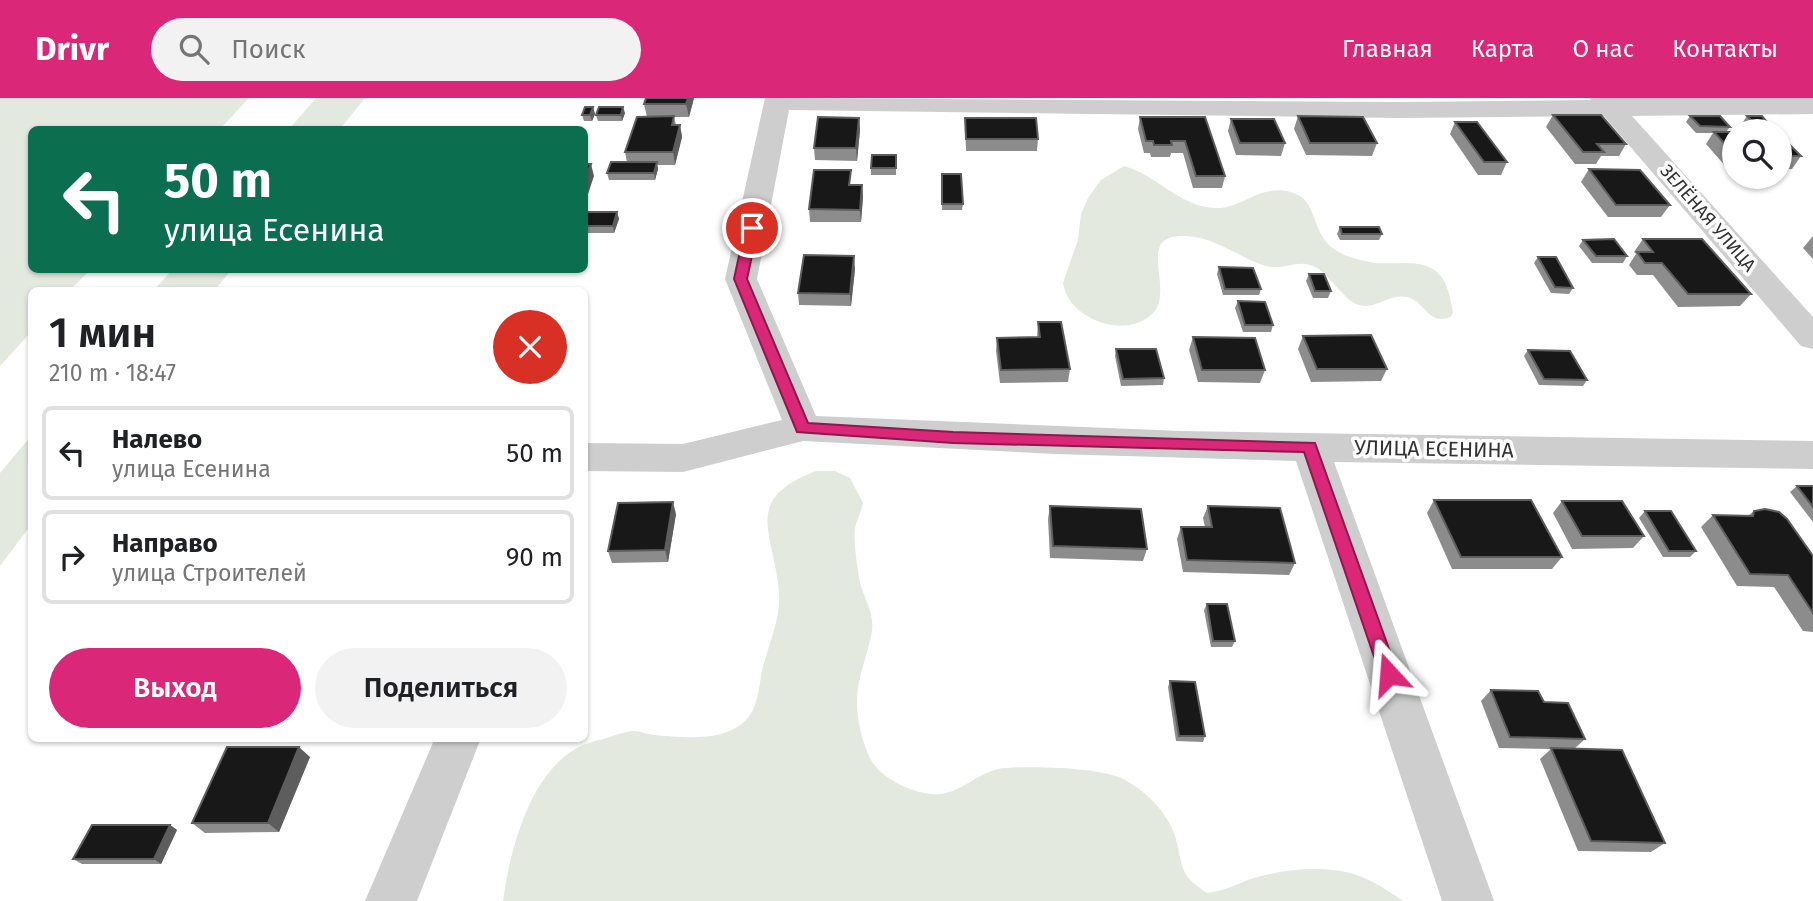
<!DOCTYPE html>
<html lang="ru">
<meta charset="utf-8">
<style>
:root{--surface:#fff;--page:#f2f2f2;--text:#202124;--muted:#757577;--line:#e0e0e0;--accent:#db2777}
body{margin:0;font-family:"Fira Sans",sans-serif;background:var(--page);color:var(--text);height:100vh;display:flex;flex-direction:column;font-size:26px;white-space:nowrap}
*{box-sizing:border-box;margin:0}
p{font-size:23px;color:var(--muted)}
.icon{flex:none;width:38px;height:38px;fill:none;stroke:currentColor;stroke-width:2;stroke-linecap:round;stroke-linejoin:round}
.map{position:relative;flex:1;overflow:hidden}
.sheet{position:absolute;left:28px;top:189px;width:560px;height:455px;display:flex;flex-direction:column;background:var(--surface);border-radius:10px;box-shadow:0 2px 5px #0004}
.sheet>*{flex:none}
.top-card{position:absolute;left:28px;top:28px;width:560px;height:147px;border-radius:10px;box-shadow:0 2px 5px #0004;background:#0b6e4f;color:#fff;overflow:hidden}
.tools{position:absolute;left:1722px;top:21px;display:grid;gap:14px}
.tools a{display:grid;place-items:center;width:70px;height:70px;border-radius:50%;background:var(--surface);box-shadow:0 2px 5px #0004;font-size:35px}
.pin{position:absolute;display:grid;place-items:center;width:60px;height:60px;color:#fff;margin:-30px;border:4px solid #fff;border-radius:50%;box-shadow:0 2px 7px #0007}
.me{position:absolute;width:77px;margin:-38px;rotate:341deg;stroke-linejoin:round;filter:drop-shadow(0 0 5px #0008)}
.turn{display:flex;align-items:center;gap:24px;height:147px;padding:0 21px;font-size:32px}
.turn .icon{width:91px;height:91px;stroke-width:2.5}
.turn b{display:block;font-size:49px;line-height:60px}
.round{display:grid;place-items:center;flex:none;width:74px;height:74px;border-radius:37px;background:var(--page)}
.overview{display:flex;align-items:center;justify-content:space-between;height:119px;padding:0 21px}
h1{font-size:42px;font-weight:600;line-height:52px}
.primary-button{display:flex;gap:14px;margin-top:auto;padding:14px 21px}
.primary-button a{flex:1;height:80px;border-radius:42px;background:var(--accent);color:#fff;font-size:28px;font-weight:600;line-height:80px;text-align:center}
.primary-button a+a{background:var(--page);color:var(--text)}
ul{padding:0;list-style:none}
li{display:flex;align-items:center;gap:21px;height:94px;margin:0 14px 10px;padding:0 7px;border:4px solid var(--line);border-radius:10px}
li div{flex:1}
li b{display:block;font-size:26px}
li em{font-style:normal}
header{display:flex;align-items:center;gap:42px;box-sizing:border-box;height:98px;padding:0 35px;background:var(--accent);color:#fff}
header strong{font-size:33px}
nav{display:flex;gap:38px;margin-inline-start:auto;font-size:24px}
.search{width:490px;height:63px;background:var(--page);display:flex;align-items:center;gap:18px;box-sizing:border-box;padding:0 24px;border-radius:38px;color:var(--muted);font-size:26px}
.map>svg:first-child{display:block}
.green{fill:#e3e9de}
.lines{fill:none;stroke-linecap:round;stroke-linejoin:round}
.minor{fill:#cecece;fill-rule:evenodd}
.wall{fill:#8c8c8c}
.shaded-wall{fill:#5d5d5d}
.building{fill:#181818;stroke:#5d5d5d;stroke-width:2}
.route{fill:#db2777;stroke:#8e194d;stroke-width:2}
.labels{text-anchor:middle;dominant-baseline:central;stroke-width:7;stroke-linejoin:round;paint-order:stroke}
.far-street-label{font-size:18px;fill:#313131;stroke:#fff}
.street-label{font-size:21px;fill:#313131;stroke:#fff}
</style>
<header>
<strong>Drivr</strong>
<div class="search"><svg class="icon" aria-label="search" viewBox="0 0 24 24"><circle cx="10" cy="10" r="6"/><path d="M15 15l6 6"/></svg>Поиск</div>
<nav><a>Главная</a><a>Карта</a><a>О нас</a><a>Контакты</a></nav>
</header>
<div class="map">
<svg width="1813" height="803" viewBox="0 0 1813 803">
<rect width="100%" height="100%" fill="#fff"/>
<g class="green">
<polygon points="0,0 249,0 220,31 32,32 32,172 90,172 70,192 32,192 31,234 0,268"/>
<polygon points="316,0 365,0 340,31 289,31"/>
<path d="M1124,68C1157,77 1179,108 1214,110C1243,112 1262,82 1296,96C1319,105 1310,139 1339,154C1349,160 1364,163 1375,165C1398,167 1431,158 1444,183C1449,192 1451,204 1453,214L1451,219C1428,228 1425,203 1407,199C1387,195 1375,214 1356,206C1343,200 1331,179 1317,170C1299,159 1285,173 1266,168C1239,160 1216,139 1186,138C1132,135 1177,192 1152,216C1125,242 1068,221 1063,185L1078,142L1081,116L1088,100L1101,82Z"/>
<polygon points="172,172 231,172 215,192 154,192"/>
<polygon points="31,338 31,427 0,468 0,375"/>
<path d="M816,373H835L850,380L863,405C861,414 857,422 855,430C853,442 858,476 861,488C866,504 874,516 872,533C868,557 856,582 857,606C857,623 863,647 871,662C882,682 918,698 940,696C961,694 977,676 998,671C1023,667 1102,669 1123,681C1145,692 1168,715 1175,738C1184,769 1177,775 1207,795C1223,793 1233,788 1248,782C1277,772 1320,767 1350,775C1370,780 1387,792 1403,803H503C510,753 528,682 572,653C583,646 595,643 607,640C615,637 625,634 633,633C640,633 647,636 654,637C681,639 724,645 746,622C758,610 759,588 762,573C768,547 781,521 779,495C775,436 740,402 816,373Z"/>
</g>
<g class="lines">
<g class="minor">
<polygon points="765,0 1398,4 1591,2 1589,0 1813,0 1813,16 1632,18 1813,219 1813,251 1801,248 1604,18 1398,20 789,12 757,181 816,318 1181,333 1813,343 1813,371 1334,364 1494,803 1442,803 1296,363 1055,356 803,343 683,374 584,373 584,345 683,346 782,322 725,181"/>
<polygon points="435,640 481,640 417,803 365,803"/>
</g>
</g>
<g class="wall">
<polygon points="694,0 689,19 674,19 676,27 680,27 682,39 675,67 657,67 658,71 655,82 609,82 607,75 627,64 625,54 647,19 644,6"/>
<polygon points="593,9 595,16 592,23 584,23 582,17"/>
<polygon points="625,15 622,23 598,23 596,17"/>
<polygon points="1553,17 1626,46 1619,58 1601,58 1596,66 1575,66 1546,29"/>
<polygon points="1298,18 1377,45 1372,58 1306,57 1294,31"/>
<polygon points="1690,18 1730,29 1726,34 1734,34 1734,70 1727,70 1706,46 1713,35 1696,35 1686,24"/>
<polygon points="1747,18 1767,24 1763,30 1748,30 1743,24"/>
<polygon points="1140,19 1205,19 1225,78 1222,90 1193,90 1183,55 1171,55 1170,59 1151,59 1150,55 1144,55 1138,31"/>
<polygon points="859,20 860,32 857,63 815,62 814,50"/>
<polygon points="965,20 1038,41 1037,53 966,53"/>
<polygon points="1231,21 1285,45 1281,58 1236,57 1228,33"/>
<polygon points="1455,24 1507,64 1501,77 1478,77 1450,36"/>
<polygon points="1780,37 1801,58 1792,71 1780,71"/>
<polygon points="896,57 896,77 871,77 871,70"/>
<polygon points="1589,71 1670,107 1661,119 1608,119 1581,84"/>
<polygon points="942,76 963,106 962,112 942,112"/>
<polygon points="851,87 862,87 863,99 861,124 810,124 809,111"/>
<polygon points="584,114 617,114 619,121 614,135 584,135"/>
<polygon points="1340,129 1382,136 1379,142 1340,142 1337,136"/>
<polygon points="1813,138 1813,161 1803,150"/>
<polygon points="1643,141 1751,196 1740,208 1678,209 1653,177 1637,177 1629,167 1636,156 1634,154"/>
<polygon points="1583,142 1627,158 1623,165 1592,165 1579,148"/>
<polygon points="1538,159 1573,190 1569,196 1551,195 1534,165"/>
<polygon points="1219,169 1261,191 1259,197 1223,197 1217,176"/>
<polygon points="855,171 851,208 799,207 798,195"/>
<polygon points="1309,176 1331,193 1328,200 1313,200 1306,183"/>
<polygon points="1238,203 1273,227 1271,234 1243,234 1235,210"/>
<polygon points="1038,224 1070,271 1068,284 1000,285 996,253 997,240 1037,240"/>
<polygon points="1303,238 1387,271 1381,283 1311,284 1298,251"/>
<polygon points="1193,239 1265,272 1260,285 1198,284 1189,252"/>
<polygon points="1116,251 1164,280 1163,287 1121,288 1115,258"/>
<polygon points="1528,252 1587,282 1583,288 1539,287 1524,258"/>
<polygon points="1797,388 1813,388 1813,424 1790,394"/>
<polygon points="1434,402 1562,459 1552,471 1452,471 1427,415"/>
<polygon points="1562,403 1644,438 1633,450 1572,451 1553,415"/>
<polygon points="1050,408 1147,451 1143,463 1050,460 1048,421"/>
<polygon points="1208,408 1295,465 1289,477 1183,474 1177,441 1181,429 1205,429 1203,420"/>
<polygon points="1645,413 1696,453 1690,459 1663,459 1639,420"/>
<polygon points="1754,413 1813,458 1813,534 1803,533 1774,489 1737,488 1701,429 1713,417 1748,418"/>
<polygon points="676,416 668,464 612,465 608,453"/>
<polygon points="1207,506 1235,543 1232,549 1211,549 1204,512"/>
<polygon points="1170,583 1205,638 1203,644 1176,643 1168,589"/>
<polygon points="1491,592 1544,604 1585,641 1574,651 1665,745 1651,754 1578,753 1540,661 1551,651 1499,650 1481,603"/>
<polygon points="310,659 279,734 205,735 192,725"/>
<polygon points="170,727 177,732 161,766 82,766 73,761"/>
</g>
<g class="shaded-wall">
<polygon points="688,0 694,0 689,19 686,6"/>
<polygon points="593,9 595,16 592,23 590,17"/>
<polygon points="623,9 625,15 622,23 621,17"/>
<polygon points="859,20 860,32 857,63 856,50"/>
<polygon points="680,27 682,39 675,67 673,54"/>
<polygon points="657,64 658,71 655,82 654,75"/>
<polygon points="591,66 594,78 585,105 584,83"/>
<polygon points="862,87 863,99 861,124 860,112"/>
<polygon points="617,114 619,121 614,135 613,128"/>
<polygon points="854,158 855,171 851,208 850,196"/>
<polygon points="673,404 676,416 668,464 665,452"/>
<polygon points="299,649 310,659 279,734 268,725"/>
<polygon points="170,727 177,732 161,766 154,761"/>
</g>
<g class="building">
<polygon points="646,0 688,0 686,6 644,6"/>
<polygon points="585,9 593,9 590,17 582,17"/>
<polygon points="599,9 623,9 621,17 596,17"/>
<polygon points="1553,17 1601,17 1626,46 1597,46 1604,54 1583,54"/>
<polygon points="674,18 672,27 680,27 673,54 625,54 637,19"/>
<polygon points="1298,18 1363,19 1377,45 1310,45"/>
<polygon points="1690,18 1720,18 1730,29 1700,28"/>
<polygon points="1747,18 1762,18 1767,24 1752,23"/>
<polygon points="818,19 859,20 856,50 814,50"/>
<polygon points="1140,19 1205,19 1225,78 1196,78 1185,43 1171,43 1172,47 1154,47 1153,43 1146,43"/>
<polygon points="965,20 1036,20 1038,41 966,41"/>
<polygon points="1231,21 1274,21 1285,45 1240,45"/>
<polygon points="1455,24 1477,24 1507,64 1484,64"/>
<polygon points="1714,34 1734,34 1734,56"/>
<polygon points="1780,37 1801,58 1780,58"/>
<polygon points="872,57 896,57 896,70 871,70"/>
<polygon points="611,64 657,64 654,75 607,75"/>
<polygon points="584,66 591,66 584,83"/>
<polygon points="1589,71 1640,72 1670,107 1616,107"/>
<polygon points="814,72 851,72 849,87 862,87 860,112 809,111"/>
<polygon points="942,76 961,76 963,106 942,106"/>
<polygon points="584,114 617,114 613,128 584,128"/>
<polygon points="1340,129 1379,129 1382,136 1342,136"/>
<polygon points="1614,141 1627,158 1596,158 1583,142"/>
<polygon points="1643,141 1702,141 1751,196 1688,196 1662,165 1645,165 1637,154 1653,154"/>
<polygon points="804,157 854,158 850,196 798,195"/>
<polygon points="1538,159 1556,159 1573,190 1555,189"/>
<polygon points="1219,169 1253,170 1261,191 1225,191"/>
<polygon points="1309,176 1324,176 1331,193 1315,193"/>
<polygon points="1238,203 1265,204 1273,227 1245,227"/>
<polygon points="1038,224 1061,224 1070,271 1001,272 997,240 1040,239"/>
<polygon points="1371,237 1387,271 1317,271 1303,238"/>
<polygon points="1193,239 1255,240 1265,272 1202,272"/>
<polygon points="1116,251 1156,251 1164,280 1123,281"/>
<polygon points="1528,252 1570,253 1587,282 1544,281"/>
<polygon points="1797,388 1813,388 1813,409"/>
<polygon points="1434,402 1531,402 1562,459 1461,459"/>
<polygon points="1562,403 1622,403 1644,438 1582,438"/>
<polygon points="673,404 665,452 608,453 618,405"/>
<polygon points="1050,408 1141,411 1147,451 1053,448"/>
<polygon points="1208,408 1280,410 1295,465 1187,462 1181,429 1212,429"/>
<polygon points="1765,411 1779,414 1787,421 1813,458 1813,515 1788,477 1750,476 1713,417 1753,418 1754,413"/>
<polygon points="1645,413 1671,413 1696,453 1669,453"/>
<polygon points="1207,506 1227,506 1235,543 1213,543"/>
<polygon points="1170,583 1195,584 1205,638 1179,638"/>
<polygon points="1491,592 1538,593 1544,604 1568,605 1585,641 1510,639"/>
<polygon points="227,649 299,649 268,725 192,725"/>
<polygon points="1551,650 1622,652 1665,745 1591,743"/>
<polygon points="92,727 170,727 154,761 73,761"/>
</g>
<polygon class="route" points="752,126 758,130 747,181 808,325 953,334 1315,345 1398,576 1395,582 1389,584 1382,582 1380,576 1304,354 953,345 797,334 734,181 745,130"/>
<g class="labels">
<g class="far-street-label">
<text transform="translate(1708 120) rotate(49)">ЗЕЛЁНАЯ УЛИЦА</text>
</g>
<g class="street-label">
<text transform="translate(1434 351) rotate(1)">УЛИЦА ЕСЕНИНА</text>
</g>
</g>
</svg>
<div class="tools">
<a><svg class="icon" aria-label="search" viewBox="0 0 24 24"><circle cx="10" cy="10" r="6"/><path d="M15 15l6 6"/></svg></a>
</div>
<div class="pin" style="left:752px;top:130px;background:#d93025"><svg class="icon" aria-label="arrive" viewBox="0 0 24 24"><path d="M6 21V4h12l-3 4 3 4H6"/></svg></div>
<svg class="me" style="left:1389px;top:576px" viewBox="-20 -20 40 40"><path d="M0-17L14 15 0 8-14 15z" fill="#db2777" stroke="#fff" stroke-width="4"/></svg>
<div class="top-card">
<div class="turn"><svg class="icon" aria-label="left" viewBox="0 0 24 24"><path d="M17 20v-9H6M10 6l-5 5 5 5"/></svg><div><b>50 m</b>улица Есенина</div></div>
</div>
<section class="sheet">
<div class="overview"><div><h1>1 мин</h1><p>210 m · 18:47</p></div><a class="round" style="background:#d93025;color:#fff"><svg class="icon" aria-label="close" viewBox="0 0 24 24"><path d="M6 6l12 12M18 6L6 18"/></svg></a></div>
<ul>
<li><svg class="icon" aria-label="left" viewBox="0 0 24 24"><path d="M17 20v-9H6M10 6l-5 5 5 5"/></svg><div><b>Налево</b><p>улица Есенина</p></div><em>50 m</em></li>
<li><svg class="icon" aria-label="right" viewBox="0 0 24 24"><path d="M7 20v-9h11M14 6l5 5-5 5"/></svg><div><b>Направо</b><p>улица Строителей</p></div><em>90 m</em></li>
</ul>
<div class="primary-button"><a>Выход</a><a>Поделиться</a></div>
</section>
</div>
